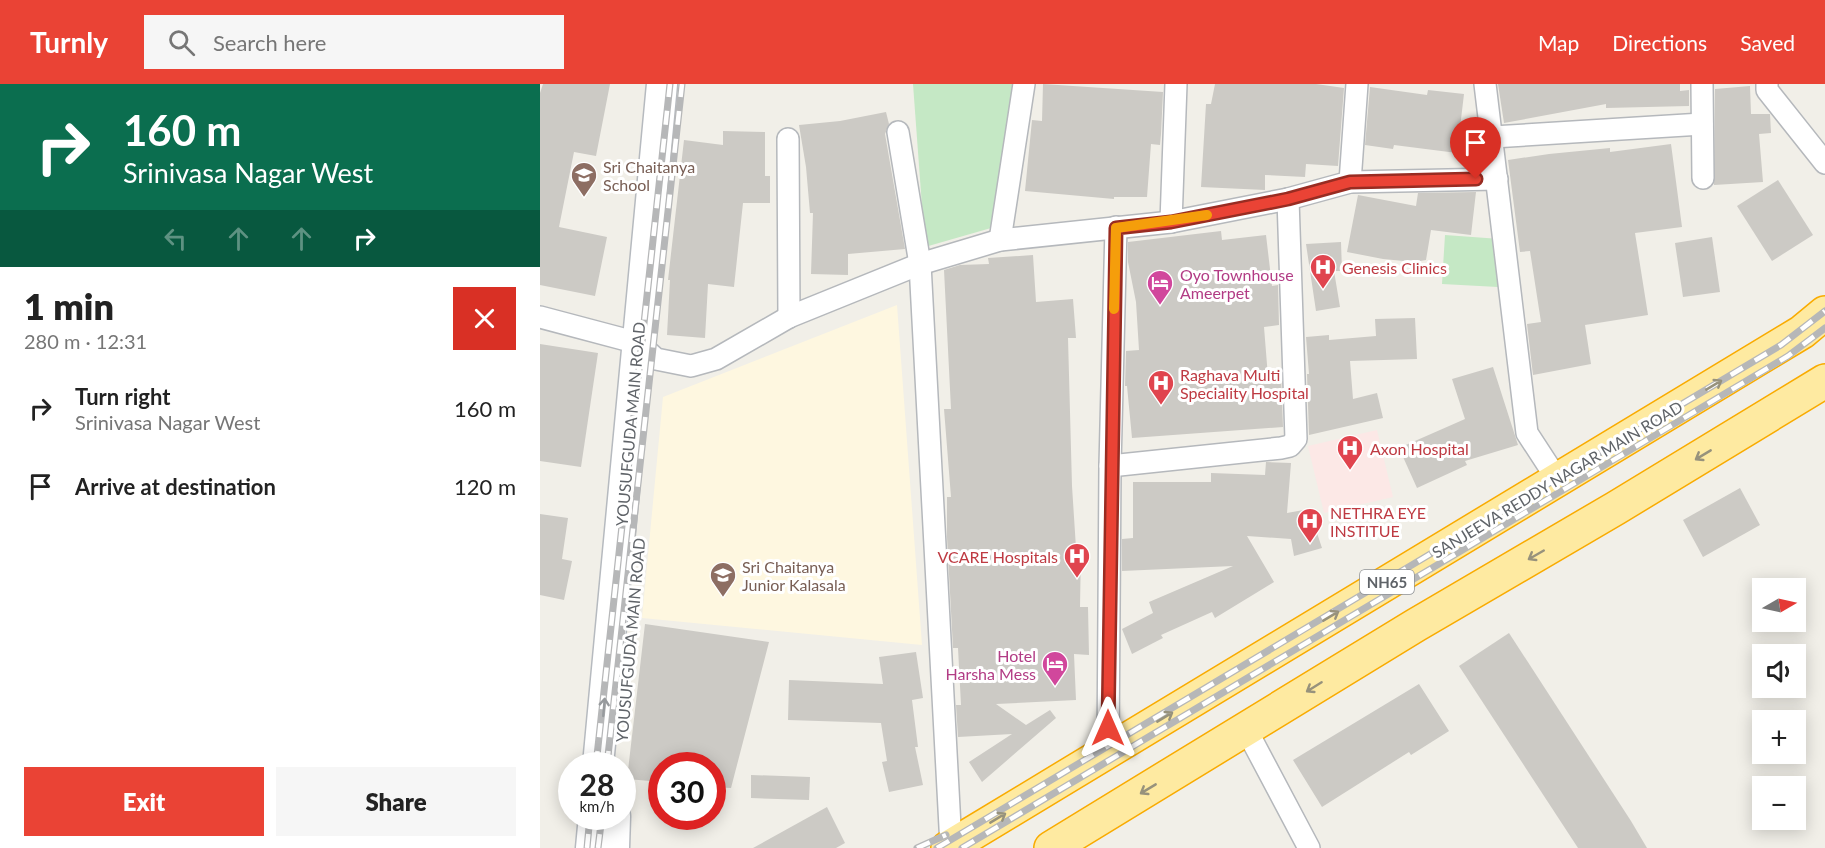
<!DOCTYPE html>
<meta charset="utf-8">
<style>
:root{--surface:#fff;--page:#f6f6f6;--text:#222;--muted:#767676;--accent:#ea4335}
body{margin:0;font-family:Lato,sans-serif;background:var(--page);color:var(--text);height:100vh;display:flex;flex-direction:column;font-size:22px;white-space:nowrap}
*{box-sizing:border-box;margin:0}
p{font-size:20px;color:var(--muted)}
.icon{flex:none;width:33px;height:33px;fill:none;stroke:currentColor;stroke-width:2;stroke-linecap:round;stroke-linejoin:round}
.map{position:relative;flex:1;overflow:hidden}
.details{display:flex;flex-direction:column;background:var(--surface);width:540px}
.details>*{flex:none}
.hud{background:#0b6e4f;color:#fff;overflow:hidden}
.needle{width:39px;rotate:81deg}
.tools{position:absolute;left:1212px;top:494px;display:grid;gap:12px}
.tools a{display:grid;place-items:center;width:54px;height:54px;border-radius:0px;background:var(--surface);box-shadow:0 3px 15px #0003;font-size:30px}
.speed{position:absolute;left:18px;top:668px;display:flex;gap:12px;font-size:30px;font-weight:700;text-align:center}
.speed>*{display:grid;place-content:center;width:78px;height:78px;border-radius:50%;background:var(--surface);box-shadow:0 3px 15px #0003;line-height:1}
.speed small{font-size:15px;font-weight:400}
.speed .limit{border:9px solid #d22;background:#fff;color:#111}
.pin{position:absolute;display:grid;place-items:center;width:51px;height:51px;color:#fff;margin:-62px -26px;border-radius:50% 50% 50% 0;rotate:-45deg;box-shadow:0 0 6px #0007}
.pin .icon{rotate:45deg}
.me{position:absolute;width:66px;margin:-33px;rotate:0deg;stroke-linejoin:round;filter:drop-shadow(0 0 4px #0008)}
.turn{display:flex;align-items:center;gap:21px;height:126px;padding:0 24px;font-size:27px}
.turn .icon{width:78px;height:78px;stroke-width:2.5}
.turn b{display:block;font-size:42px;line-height:51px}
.lanes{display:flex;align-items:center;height:57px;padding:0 24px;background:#0003;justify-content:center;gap:30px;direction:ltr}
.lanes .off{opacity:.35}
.round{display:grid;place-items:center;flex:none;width:63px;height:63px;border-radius:0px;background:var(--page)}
.head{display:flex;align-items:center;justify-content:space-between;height:102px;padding:0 24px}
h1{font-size:36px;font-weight:800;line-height:45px}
.action{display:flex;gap:12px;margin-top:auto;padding:12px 24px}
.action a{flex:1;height:69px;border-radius:0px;background:var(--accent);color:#fff;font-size:24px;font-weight:800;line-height:69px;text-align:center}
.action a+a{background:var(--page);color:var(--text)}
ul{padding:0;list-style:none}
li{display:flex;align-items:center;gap:18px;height:78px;padding:0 24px}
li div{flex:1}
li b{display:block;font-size:22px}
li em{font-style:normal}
header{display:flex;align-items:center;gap:36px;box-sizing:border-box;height:84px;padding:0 30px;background:var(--accent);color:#fff}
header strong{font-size:28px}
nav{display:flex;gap:33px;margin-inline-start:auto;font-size:21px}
.search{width:420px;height:54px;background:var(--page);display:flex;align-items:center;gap:15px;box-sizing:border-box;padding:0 21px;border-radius:0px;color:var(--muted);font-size:22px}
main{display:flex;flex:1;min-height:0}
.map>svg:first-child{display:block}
.commercial{fill:#fef7e0}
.medical{fill:#fce8e6}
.green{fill:#c5e8c5}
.building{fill:#cccac5}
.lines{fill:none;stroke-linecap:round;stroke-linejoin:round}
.minor-casing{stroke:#b5b8bc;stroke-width:24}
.secondary-casing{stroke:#b6babf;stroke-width:33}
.trunk-casing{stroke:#f9ab00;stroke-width:36}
.minor{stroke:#fff;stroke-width:21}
.secondary{stroke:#fff;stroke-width:30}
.trunk{stroke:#feeaa1;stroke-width:33}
.rail-casing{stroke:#b6b7b8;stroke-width:7}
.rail{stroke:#fff;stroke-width:4.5;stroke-dasharray:14;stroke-linecap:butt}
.oneway{stroke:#97927c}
.oneway2{stroke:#979a9d}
.route-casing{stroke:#982c22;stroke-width:15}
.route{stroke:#ea4335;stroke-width:10}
.slow{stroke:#f59e0b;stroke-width:10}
.labels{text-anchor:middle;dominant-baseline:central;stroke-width:6;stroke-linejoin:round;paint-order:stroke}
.shield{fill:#fff;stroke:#8f9295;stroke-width:1.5}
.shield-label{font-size:15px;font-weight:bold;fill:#5f6368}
.education-label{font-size:16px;fill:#785e54;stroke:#fff;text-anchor:start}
.health-label{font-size:16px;fill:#be3a42;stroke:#fff;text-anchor:start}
.hotel-label{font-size:16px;fill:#b23c85;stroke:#fff;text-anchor:start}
.street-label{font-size:16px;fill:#5f6368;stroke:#fff}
</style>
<header>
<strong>Turnly</strong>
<div class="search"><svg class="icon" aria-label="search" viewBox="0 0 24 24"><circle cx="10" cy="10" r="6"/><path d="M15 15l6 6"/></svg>Search here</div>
<nav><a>Map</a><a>Directions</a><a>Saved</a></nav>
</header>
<main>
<section class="details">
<div class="hud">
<div class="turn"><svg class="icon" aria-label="right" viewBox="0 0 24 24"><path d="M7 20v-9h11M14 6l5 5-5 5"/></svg><div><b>160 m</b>Srinivasa Nagar West</div></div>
<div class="lanes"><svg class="icon off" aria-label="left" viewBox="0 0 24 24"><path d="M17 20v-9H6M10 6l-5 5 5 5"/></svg><svg class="icon off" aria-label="ahead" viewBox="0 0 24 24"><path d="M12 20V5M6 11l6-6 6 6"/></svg><svg class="icon off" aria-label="ahead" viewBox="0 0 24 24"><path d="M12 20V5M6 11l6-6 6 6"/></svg><svg class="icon" aria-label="right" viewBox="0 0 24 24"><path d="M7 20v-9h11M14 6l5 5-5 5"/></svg></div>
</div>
<div class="head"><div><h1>1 min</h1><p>280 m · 12:31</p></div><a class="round" style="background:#d93025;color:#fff"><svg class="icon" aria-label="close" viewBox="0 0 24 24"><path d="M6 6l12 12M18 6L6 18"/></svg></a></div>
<ul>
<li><svg class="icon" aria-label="right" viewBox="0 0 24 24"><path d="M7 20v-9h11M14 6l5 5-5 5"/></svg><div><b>Turn right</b><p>Srinivasa Nagar West</p></div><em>160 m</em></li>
<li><svg class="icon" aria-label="arrive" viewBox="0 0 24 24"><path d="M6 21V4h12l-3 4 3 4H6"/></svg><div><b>Arrive at destination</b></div><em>120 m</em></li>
</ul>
<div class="action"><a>Exit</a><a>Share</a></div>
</section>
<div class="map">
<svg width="1285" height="764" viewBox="0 0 1285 764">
<rect width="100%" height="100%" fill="#f1efe8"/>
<polygon class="commercial" points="357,221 382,561 102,534 123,313"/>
<polygon class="medical" points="837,346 853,413 784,429 768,362"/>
<g class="green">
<polygon points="373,0 477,0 458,142 385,163"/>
<polygon points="905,151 960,155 958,203 902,200"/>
</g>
<g class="building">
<polygon points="3,0 70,0 56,72 34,68 19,143 67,153 55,212 0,201 0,9"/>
<polygon points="503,0 623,8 621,50 620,61 611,60 607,113 574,113 574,115 485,107 492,36 502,37"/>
<polygon points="675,0 776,0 804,4 798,82 766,80 765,93 725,91 725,106 661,103 666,20 671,20"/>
<polygon points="958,0 1140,0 1140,7 1149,6 1149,22 1066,24 1066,20 964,39"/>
<polygon points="1210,2 1211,30 1230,30 1231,49 1219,50 1223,98 1174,101 1175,5"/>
<polygon points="830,3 887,11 888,6 924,10 917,69 854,61 853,65 825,61"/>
<polygon points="346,28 349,40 345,50 365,165 308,170 308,191 271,190 273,129 270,129 266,83 259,41 300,37"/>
<polygon points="183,47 225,48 225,92 230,92 230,119 203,119 194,203 168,200 165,254 127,251 130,196 128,196 144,56 183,61"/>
<polygon points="1131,60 1142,143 1095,149 1108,231 1045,241 1051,280 993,291 987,240 1001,238 990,167 980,168 968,76 1009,70 1070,64 1070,68"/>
<polygon points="1238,96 1273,151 1232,177 1197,122"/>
<polygon points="936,108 931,151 891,146 886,176 874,178 843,175 807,168 818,111 876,122 878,109"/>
<polygon points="681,147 682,156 726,151 732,202 738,201 739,241 724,243 728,293 741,292 743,343 592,354 587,302 585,302 586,267 599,266 596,218 588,178 588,158"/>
<polygon points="1172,153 1180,208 1143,213 1135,159"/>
<polygon points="801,158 802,187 794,187 800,223 776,227 766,160"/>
<polygon points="493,171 496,218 533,215 536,254 528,254 532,402 536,464 541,464 540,523 548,523 549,571 534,570 536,616 456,620 486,641 510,626 516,634 442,698 429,678 472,650 418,653 416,621 421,621 418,564 413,564 407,453 407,413 411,413 404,325 411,325 404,186 420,181 449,180 448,174"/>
<polygon points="875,234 877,275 810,277 813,315 837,309 843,334 769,351 767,290 769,290 766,253 789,251 789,256 836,252 835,235"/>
<polygon points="0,260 58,269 41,383 0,377"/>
<polygon points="953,283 978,361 925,377 927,381 877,404 859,364 925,335 912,295"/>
<polygon points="726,378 751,379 747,429 769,425 782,464 754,472 751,455 707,452 734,498 675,534 672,528 621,551 623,554 592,570 582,545 613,529 609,518 693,482 582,487 582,455 593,454 593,398 671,398 671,389 725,391"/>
<polygon points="1200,404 1220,441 1163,473 1143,436"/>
<polygon points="0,430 28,434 22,475 32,477 24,516 0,511"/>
<polygon points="105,540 229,558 191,704 172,703 172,681 122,681 122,698 87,695"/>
<polygon points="969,549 1091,737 1107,764 1038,764 919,582"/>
<polygon points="376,568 383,614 372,616 378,663 375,663 383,701 349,708 342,678 347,677 341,639 248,636 249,596 343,600 339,573"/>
<polygon points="879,600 909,647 871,671 869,668 782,723 753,676"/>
<polygon points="211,691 270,693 269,716 211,714"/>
<polygon points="287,723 305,759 296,764 213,764"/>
</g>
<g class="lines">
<g class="minor-casing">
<g id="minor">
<polyline points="945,0 987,349 1017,395"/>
<polyline points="1162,0 1163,94"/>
<polyline points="1227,0 1227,6 1285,79"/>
<polyline points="358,48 380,180 411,762"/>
<polyline points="953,53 1162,40"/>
<polyline points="248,55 249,233"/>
<polyline points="810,98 817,0"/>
<polyline points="631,138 636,0"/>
<polyline points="460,156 484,0"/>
<polyline points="0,233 98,259 116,275 151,282 176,275 249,233 380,180 460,156 631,138 748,115 810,98 957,95"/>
<polyline points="570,382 741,364 750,362 756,355 748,115"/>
<polyline points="706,645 769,764"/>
<polyline points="568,668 570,382 576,143"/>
</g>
</g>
<g class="secondary-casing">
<g id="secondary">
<polyline points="58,681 122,0"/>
<polyline points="51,764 54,732"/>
<polyline points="74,764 75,732"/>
</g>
</g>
<g class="trunk-casing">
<g id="trunk">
<polyline points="408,764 1262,248 1285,229"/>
<polyline points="511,764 876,541 1076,424 1285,297"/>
</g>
</g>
<use href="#minor" class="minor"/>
<use href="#secondary" class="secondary"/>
<use href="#trunk" class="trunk"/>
<g class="rail-casing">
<g id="rail">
<polyline points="56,681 130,0"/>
<polyline points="67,681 142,0"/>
<polyline points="47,764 50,732"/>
<polyline points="58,764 62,732"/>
<polyline points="377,764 406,751"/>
<polyline points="397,764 1241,261 1285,227"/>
<polyline points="422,764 1248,272 1285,244"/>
</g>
</g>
<use href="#rail" class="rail"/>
</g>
<defs><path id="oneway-shaft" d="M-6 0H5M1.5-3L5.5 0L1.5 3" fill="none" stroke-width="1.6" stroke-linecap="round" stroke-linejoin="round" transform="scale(1.5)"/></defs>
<g class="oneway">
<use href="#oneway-shaft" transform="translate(1174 301) rotate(-31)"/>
<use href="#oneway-shaft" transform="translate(1163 371) rotate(149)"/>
<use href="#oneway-shaft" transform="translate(996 471) rotate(150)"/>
<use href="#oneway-shaft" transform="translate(791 532) rotate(-31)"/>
<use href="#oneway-shaft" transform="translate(774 603) rotate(148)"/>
<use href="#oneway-shaft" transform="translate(625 633) rotate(-31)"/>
<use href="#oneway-shaft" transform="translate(608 705) rotate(149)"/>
<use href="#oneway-shaft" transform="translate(458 734) rotate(-31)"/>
</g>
<use class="oneway2" href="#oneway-shaft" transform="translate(64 623) rotate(-85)"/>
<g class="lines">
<g class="route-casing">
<polyline id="route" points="568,644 576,144 631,138 748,115 810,98 936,95"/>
</g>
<use href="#route" class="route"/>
<polyline class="slow" points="574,225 576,144 667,131"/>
</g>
<defs>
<g id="university-pin" transform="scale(1.35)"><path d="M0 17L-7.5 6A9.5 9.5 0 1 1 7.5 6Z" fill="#8d6e63" stroke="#fff"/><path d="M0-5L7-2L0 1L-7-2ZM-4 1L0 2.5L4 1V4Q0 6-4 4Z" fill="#fff"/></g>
<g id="hospital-pin" transform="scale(1.35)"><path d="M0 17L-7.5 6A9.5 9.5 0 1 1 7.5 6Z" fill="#e0444e" stroke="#fff"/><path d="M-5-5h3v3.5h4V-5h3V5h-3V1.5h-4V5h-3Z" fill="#fff"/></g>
<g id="hotel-pin" transform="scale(1.35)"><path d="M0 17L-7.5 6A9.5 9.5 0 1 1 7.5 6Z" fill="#d1479c" stroke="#fff"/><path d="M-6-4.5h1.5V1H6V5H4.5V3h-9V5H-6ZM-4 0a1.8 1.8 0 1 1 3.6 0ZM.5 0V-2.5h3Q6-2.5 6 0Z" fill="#fff"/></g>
</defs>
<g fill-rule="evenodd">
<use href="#university-pin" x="44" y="91"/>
<use href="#hospital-pin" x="783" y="183"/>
<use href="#hotel-pin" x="620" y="199"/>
<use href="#hospital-pin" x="621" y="299"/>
<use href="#hospital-pin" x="810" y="364"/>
<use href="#hospital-pin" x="770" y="437"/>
<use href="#hospital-pin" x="537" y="472"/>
<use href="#university-pin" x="183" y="491"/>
<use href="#hotel-pin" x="515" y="580"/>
</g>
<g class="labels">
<rect class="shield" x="820" y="486" width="54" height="24" rx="4.5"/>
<g class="shield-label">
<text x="847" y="498">NH65</text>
</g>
<g class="education-label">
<text x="63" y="82">Sri Chaitanya<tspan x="63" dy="18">School</tspan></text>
<text x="202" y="482">Sri Chaitanya<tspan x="202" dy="18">Junior Kalasala</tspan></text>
</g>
<g class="health-label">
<text x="802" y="183">Genesis Clinics</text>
<text x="640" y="290">Raghava Multi<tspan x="640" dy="18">Speciality Hospital</tspan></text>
<text x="830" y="364">Axon Hospital</text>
<text x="790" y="428">NETHRA EYE<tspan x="790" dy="18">INSTITUE</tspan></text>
<text x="518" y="472" text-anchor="end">VCARE Hospitals</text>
</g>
<g class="hotel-label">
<text x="640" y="190">Oyo Townhouse<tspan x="640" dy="18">Ameerpet</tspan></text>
<text x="496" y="571" text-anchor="end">Hotel<tspan x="496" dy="18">Harsha Mess</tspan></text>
</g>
<g class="street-label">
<text transform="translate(90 340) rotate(-85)">YOUSUFGUDA MAIN ROAD</text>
<text transform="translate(1017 395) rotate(-31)">SANJEEVA REDDY NAGAR MAIN ROAD</text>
<text transform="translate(90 556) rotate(-85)">YOUSUFGUDA MAIN ROAD</text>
</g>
</g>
</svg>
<div class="tools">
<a><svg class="needle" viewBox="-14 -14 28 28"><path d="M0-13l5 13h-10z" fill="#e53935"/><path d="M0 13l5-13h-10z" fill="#767676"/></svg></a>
<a><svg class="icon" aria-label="sound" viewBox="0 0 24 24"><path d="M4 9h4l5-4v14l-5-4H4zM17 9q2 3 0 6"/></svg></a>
<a>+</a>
<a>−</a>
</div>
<div class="speed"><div>28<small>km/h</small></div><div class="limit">30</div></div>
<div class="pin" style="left:936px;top:95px;background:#d93025"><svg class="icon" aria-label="arrive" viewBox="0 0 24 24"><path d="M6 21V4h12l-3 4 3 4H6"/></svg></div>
<svg class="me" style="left:568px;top:644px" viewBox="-20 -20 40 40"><path d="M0-17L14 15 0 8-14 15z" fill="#ea4335" stroke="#fff" stroke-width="4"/></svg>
</div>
</main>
